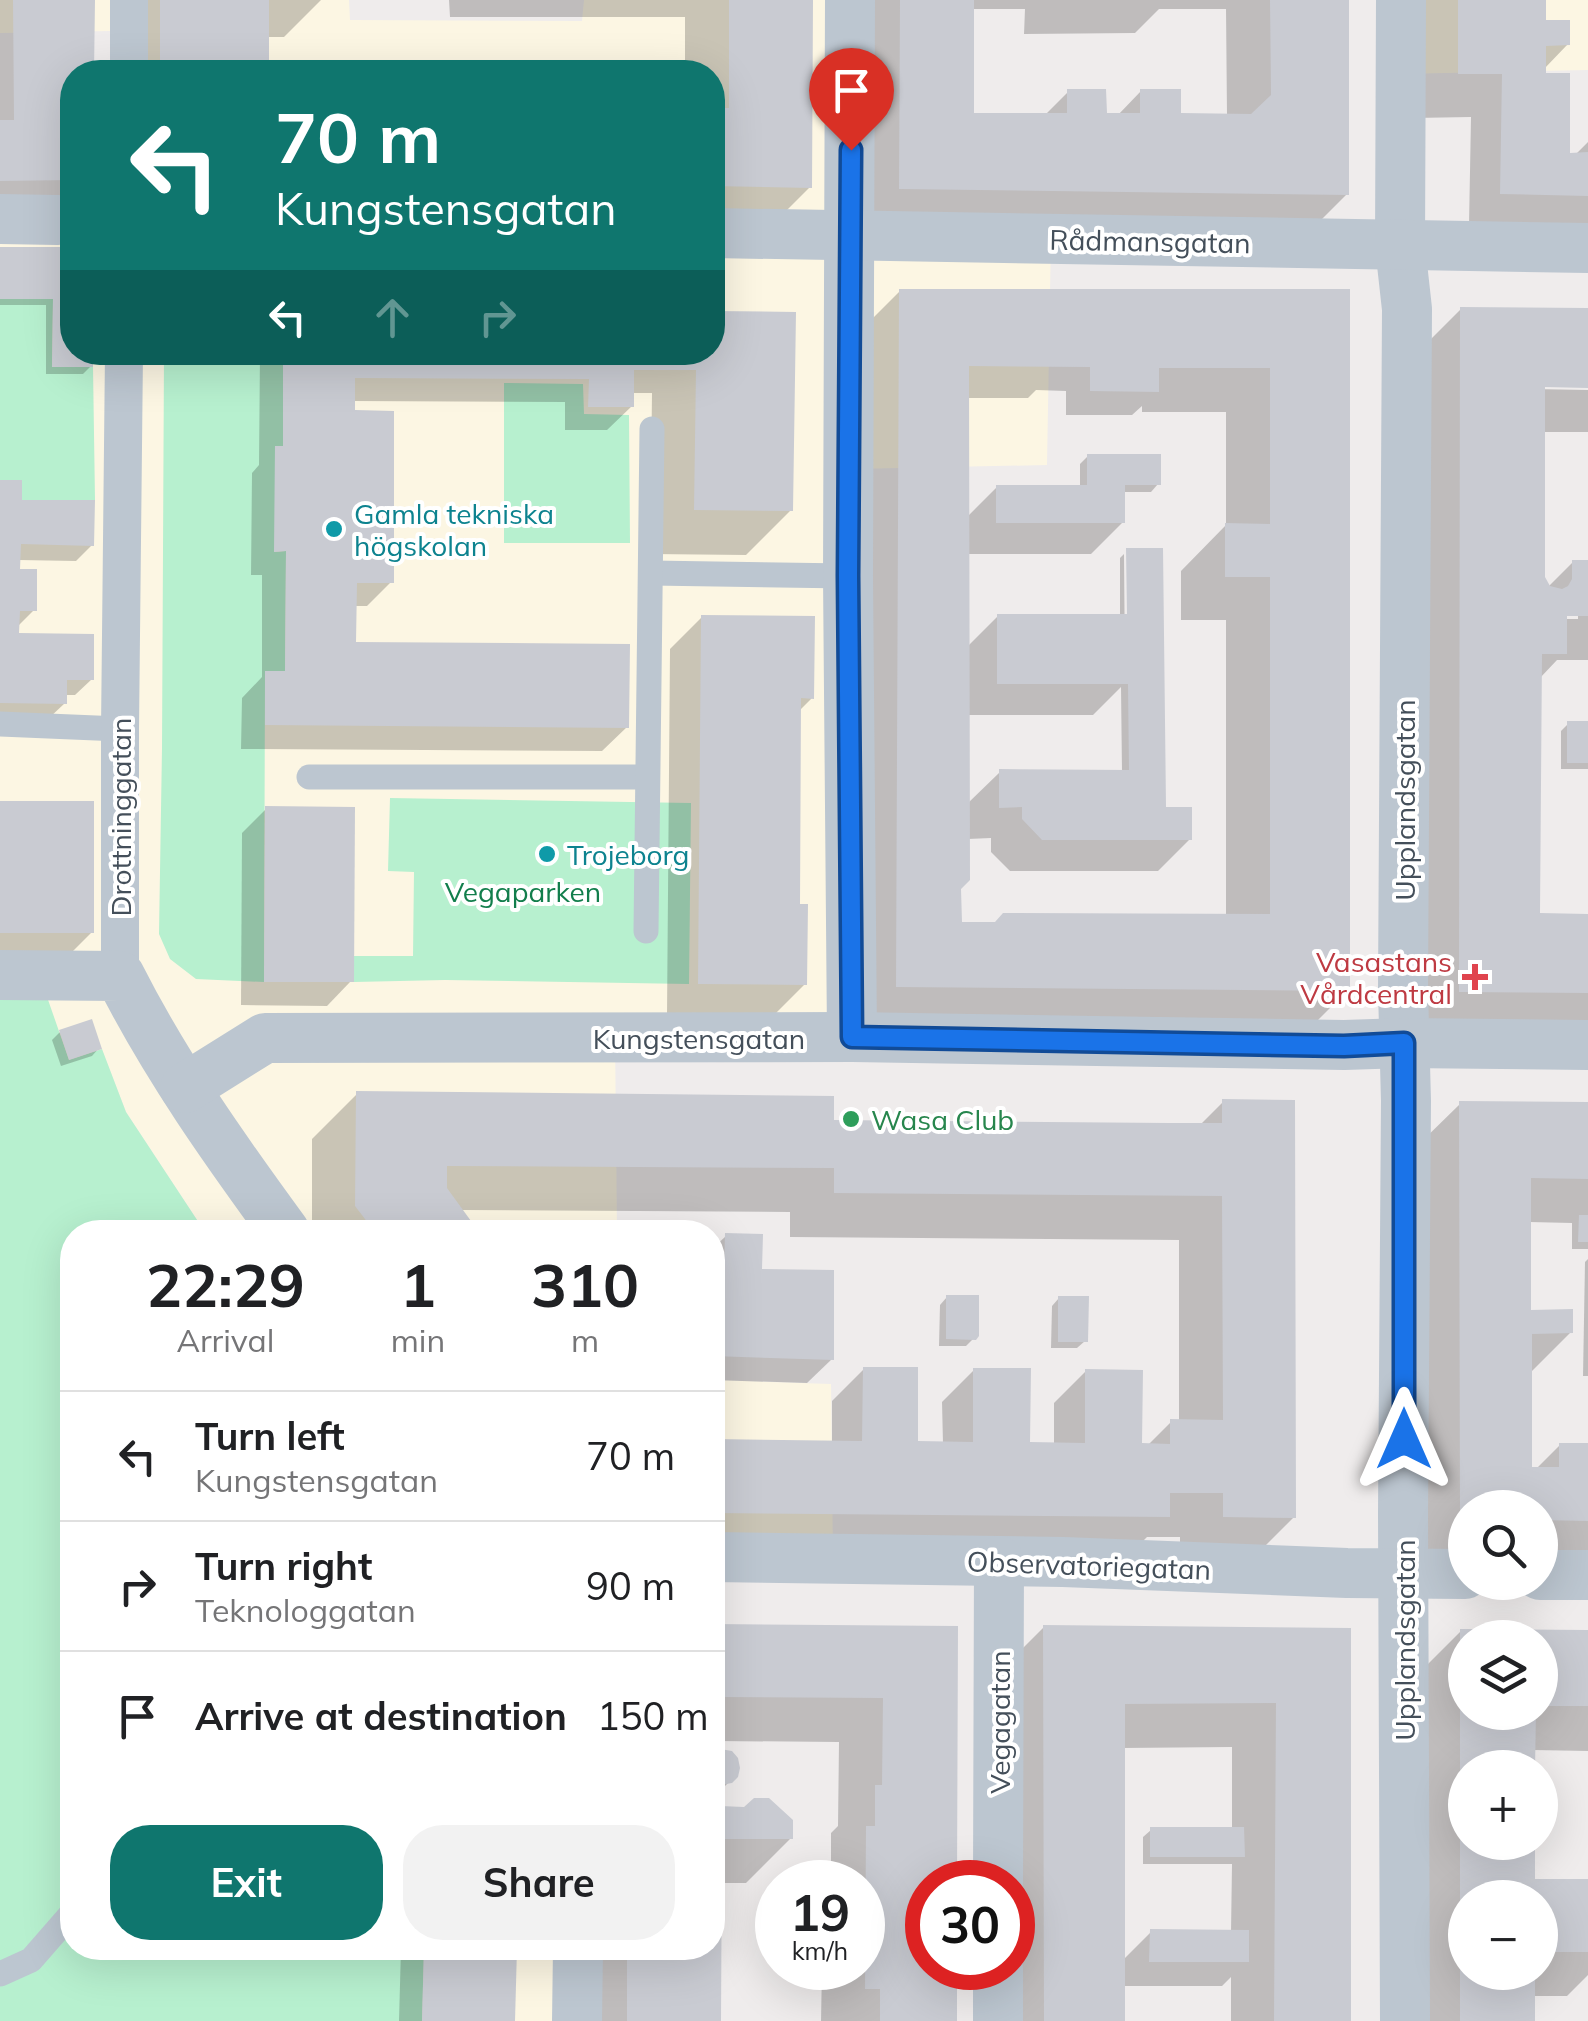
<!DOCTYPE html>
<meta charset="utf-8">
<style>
:root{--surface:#fff;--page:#f2f2f2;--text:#202124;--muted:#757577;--line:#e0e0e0;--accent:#0f766e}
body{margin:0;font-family:Mulish,sans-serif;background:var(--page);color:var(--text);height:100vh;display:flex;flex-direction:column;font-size:38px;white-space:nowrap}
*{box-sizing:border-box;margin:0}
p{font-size:32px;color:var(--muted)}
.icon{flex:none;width:55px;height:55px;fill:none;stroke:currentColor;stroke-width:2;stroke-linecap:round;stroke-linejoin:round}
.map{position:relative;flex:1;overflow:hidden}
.panel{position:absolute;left:60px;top:1220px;width:665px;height:740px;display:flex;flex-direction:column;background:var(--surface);border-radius:40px;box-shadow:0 10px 40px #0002}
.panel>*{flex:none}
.banner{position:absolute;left:60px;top:60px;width:665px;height:305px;border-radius:40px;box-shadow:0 10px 40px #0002;background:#0f766e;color:#fff;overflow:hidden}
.tools{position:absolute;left:1448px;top:1490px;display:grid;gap:20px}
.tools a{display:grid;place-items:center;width:110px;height:110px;border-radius:50%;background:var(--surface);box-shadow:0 10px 40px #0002;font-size:50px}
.speed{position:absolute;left:755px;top:1860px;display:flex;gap:20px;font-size:50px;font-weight:700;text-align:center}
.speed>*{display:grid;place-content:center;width:130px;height:130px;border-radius:50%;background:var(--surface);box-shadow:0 10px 40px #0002;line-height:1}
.speed small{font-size:25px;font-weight:400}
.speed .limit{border:15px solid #d22;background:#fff;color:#111}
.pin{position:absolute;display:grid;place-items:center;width:85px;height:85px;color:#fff;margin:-102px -42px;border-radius:50% 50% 50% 0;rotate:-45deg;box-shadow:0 0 10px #0007}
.pin .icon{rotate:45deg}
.me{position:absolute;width:110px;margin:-55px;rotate:0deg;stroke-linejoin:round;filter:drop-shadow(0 0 8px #0008)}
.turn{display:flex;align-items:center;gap:35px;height:210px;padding:0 50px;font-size:45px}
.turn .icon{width:130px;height:130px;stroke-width:2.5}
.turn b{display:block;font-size:70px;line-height:85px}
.lanes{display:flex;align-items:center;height:95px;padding:0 50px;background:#0003;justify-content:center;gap:50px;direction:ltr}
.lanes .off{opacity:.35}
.eta{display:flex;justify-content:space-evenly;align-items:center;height:170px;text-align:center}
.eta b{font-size:60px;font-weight:700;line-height:70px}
.cta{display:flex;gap:20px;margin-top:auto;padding:20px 50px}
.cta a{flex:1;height:115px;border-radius:40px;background:var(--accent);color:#fff;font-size:40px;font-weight:700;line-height:115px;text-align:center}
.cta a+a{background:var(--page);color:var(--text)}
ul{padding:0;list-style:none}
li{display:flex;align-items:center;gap:30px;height:130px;padding:0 50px;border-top:2px solid var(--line)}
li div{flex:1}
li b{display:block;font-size:38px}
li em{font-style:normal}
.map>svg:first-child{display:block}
.commercial{fill:#fcf6e3}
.green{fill:#b7f0cf}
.shadow{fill:#0003;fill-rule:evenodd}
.building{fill:#c9cbd2;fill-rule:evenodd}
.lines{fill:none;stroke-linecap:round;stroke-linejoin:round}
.service{stroke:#bcc6d0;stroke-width:25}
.pedestrian{stroke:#bcc6d0;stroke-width:38}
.minor{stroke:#bcc6d0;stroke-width:50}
.route-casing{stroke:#114b97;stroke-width:25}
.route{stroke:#1a73e8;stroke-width:18}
.culture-dot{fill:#0f9aa8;stroke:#fff;stroke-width:4}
.health-dot{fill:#e0444e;stroke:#fff;stroke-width:4}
.leisure-dot{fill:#2e9e5b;stroke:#fff;stroke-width:4}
.labels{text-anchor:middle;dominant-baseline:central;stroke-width:8;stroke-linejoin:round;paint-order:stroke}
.street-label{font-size:28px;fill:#444f5a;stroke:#fff}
.culture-label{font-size:28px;fill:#0d838f;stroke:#fff;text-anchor:start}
.park-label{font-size:28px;fill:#127e4c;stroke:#fff}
.health-label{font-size:28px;fill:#be3a42;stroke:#fff;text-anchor:end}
.leisure-label{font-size:28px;fill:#27864d;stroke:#fff;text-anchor:start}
</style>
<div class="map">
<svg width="1588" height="2021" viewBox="0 0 1588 2021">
<rect width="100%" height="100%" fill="#efecec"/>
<g class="commercial">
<polygon points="0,0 349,0 350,20 582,21 584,0 855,0 853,234 1051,235 1047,465 851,469 847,1035 615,1034 617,1232 205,1232 126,1112 102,1050 69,1060 0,994 0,215 72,215 72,352 712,352 712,72 110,72 110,31 0,33"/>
<polygon points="1398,0 1588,0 1588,70 1399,74"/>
<polygon points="713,1380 831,1384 833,1561 713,1558"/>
<polygon points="424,1948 581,1948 581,2021 422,2021"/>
</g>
<g class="green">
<polygon points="0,299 53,299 52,367 93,367 95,500 22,500 22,480 0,480"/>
<polygon points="164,353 283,353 283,446 275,446 275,552 286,551 285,671 265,671 264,982 196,979 170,959 159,934 162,748"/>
<polygon points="504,383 583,384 584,414 629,415 630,543 504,543"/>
<polygon points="390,798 691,803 689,984 445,980 354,982 354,956 413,956 414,872 388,871"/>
<polygon points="0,994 46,994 69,1060 102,1049 126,1112 205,1232 72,1232 72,1948 424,1948 422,2021 0,2021"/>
</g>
<g class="shadow">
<polygon points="0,0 92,0 92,72 72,72 72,197 46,223 0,224"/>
<polygon points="116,0 321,0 284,37 266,37 267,72 116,72"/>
<polygon points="449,0 811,0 810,187 765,232 712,231 712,72 685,72 685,17 450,17"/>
<path d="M856,0H1346L1347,194L1302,239L855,233ZM971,9H1025L1024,34L1135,33L1159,9H1226L1227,116H1178L1141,91L1117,116L1104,115L1068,92L1044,116L971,115Z"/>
<polygon points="1414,0 1543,0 1543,23 1568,44 1544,69 1568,155 1575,155 1588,142 1588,228 1469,225 1471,117 1414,118"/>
<polygon points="0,250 72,250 72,352 91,366 83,374 46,374 46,305 0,305"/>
<path d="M900,291L1347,292L1348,990L1303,1035L865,1018L868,323ZM1036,390L1066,391V415H1132L1142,406V412H1226V525L1181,571V620H1226V916L959,924V888L968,839L991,838V852L1010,871H1158L1190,839L1164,806L1125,673L1124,554L1120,558V617L998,616L967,647V554H1091L1123,522L1122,492H1151L1158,484L1088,456L1080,464V487H997L967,517V398H1028ZM1121,687L1122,773L1000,772L967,804V715H1093Z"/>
<path d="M1461,309L1588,310V385L1532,384V389L1588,390V432H1542V578L1548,587L1573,562H1588V660H1557L1540,678L1538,916H1588V1038L1415,1036L1416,354ZM1554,614H1578V619H1554Z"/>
<polygon points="260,352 712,352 791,510 746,555 650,554 652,393 632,393 632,406 607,430 565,430 565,402 352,401 391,582 367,606 354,606 354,644 627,727 602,751 241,749 242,698 262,677 262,575 251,575 252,473 259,465"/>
<polygon points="0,482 19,503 92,545 76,561 18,560 18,571 34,610 17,627 17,636 92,679 75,695 65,695 65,703 48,719 0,719"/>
<polygon points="702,617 812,698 799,711 798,906 805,984 773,1016 667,1015 670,649"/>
<polygon points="1568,724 1588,724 1588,769 1561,769 1561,731"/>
<polygon points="0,803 92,932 47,977 0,977"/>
<polygon points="267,808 351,981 327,1006 241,1005 242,833"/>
<polygon points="60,1032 99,1048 92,1056 61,1066 52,1040"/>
<polygon points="357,1094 831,1122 1199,1126 1223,1102 1294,1517 1249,1562 1180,1561 1180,1537 1147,1537 1123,1561 712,1557 712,1442 832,1443 832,1401 864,1369 915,1444 943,1444 942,1402 974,1370 1028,1445 1054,1445 1054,1403 1086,1371 1140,1446 1147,1446 1171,1422 1179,1422 1179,1240 790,1237 790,1212 460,1210 476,1232 312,1232 312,1139"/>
<polygon points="1460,1104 1588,1105 1588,1249 1572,1249 1572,1223 1529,1222 1529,1312 1571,1332 1529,1374 1530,1469 1536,1469 1560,1445 1588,1445 1588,1565 1540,1564 1540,1508 1465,1508 1465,1564 1416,1563 1415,1148"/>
<polygon points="726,1236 760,1272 832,1359 807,1383 712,1380 712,1249"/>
<polygon points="1588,1259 1588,1376 1583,1376 1585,1262"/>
<polygon points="947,1297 976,1336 966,1346 939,1346 940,1305"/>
<polygon points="1059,1298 1085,1341 1077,1348 1051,1348 1052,1306"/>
<polygon points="712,1626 955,1629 955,1882 928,1882 928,1968 955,1968 954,2021 821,2021 822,1968 862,1968 862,1882 822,1882 822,1874 831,1865 831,1833 838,1826 839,1742 717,1741 717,1751 736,1775 717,1794 717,1809 791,1838 746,1883 719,1883 719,2021 584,2021 585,1948 712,1948"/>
<path d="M1044,1627L1348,1630L1349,2021H1231V1977L1222,1986H1123V2021H1012V1872L999,1672ZM1232,1747V1830H1151L1143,1837V1864H1232L1231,1932H1151L1123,1960V1748Z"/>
<path d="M1461,1631L1588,1633V1751L1533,1750L1465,1768V1842L1532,1881L1588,1882V1975L1567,1996H1532V2021H1417L1416,1676ZM1465,1638H1540V1712H1465ZM1465,1898H1540V1972H1465Z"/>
<polygon points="401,1948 514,1948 513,2021 399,2021"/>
</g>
<g class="building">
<polygon points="13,0 95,0 94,72 72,72 72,180 0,181 0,120 14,120"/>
<rect x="160" y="0" width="109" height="72"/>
<polygon points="729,0 813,0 812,188 712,186 712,108 729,108"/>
<polygon points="900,0 974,0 974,113 1067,113 1067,89 1106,89 1107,113 1140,113 1140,89 1181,89 1181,113 1251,114 1271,95 1270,0 1349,0 1349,195 899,189"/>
<polygon points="1458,0 1546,0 1546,20 1570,20 1570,45 1546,46 1546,73 1570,73 1570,153 1588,152 1588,196 1500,194 1502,74 1458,74"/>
<polygon points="0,247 72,247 72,352 93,352 93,367 52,367 53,299 0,299"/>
<path d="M899,289H1350V991L896,987ZM969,366L1090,367V391L1159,392V368H1270V524L1225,523V577H1270V914L1003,913L995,922H962L961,889L970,880Z"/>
<polygon points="1460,307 1588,308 1588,388 1545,387 1545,577 1550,586 1562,589 1568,586 1572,579 1572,560 1588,560 1588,616 1567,616 1567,654 1542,654 1540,913 1588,914 1588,993 1459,992"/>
<polygon points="712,311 796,312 793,511 694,510 696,370 634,370 634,407 588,407 589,379 355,378 355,410 394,411 394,583 357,583 356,642 630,644 629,728 265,725 265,671 285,671 286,551 274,552 275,446 283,446 283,352 712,352"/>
<polygon points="1087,454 1161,454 1161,485 1125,485 1125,523 996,523 996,485 1087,485"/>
<polygon points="0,480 22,480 22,500 95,500 94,546 21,544 20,569 37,569 37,611 20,611 19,633 94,634 94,680 67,680 67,704 0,703"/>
<polygon points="1126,548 1163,548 1166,807 1192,807 1192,840 1042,840 1022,819 1022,807 999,808 999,769 1129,770 1128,684 997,684 997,614 1127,614"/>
<polygon points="701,615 815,616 814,699 801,698 800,904 808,904 807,985 698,984"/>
<rect x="1567" y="721" width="21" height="42"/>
<rect x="0" y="801" width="94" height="132"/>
<polygon points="265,806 355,807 354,982 264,982"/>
<polygon points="92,1019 102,1049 69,1060 59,1030"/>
<polygon points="356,1091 834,1096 834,1120 1169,1123 1222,1123 1222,1099 1295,1100 1296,1518 1223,1517 1223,1493 1170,1493 1170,1517 712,1513 712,1439 862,1441 863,1367 918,1367 918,1441 973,1442 973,1368 1031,1368 1030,1442 1085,1443 1085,1369 1143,1370 1142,1443 1170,1444 1170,1419 1223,1420 1222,1196 834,1193 834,1168 447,1166 447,1188 479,1232 375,1232 355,1206"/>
<polygon points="1459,1101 1588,1102 1588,1179 1531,1178 1531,1310 1573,1309 1573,1333 1532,1334 1532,1467 1559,1467 1559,1443 1588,1443 1588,1521 1540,1520 1540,1508 1465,1508 1465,1519 1460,1519"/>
<polygon points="1579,1215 1588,1215 1588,1242 1578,1242"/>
<polygon points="725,1233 763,1234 762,1269 834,1270 834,1360 712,1356 712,1315 723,1316"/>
<polygon points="946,1295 979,1295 979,1336 976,1340 946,1339"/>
<polygon points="1058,1296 1089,1296 1088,1342 1058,1342"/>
<polygon points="712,1624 958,1626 957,1882 928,1882 928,1968 957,1968 957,2021 880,2021 880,1989 865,1989 866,1826 875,1826 875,1785 882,1785 883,1698 720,1697 720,1749 732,1751 738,1758 740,1768 738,1777 732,1783 720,1785 720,1806 744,1807 754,1798 769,1798 793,1820 793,1839 722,1839 721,2021 627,2021 627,1948 712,1948"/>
<polygon points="1043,1625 1351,1628 1351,2021 1274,2021 1276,1703 1125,1704 1125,2021 1044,2021"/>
<polygon points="1460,1629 1588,1630 1588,1706 1540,1706 1540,1638 1465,1638 1465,1712 1536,1712 1535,1768 1465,1768 1465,1842 1535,1842 1535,1879 1588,1879 1588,1952 1540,1952 1540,1898 1465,1898 1465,1972 1535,1972 1535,2021 1460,2021"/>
<polygon points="1150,1827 1244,1827 1245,1857 1150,1857"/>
<polygon points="1150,1929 1249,1930 1249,1962 1149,1962"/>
<polygon points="424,1948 517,1948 515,2021 422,2021"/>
</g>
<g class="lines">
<g class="service">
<polyline points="651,573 848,576"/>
<polyline points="0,724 120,729"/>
<polyline points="309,777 647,777"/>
<polyline points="646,931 652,429"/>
<polyline points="0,1974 31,1960 72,1913"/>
</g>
<g class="pedestrian">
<polyline points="129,72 129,0"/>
<polyline points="120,976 120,729 124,352"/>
</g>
<g class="minor">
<polyline points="850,0 848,576 852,1037"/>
<polyline points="1401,0 1400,246 1407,309 1403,990 1406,1101 1403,1514 1405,2021"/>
<polyline points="0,219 58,220"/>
<polyline points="712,233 1588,248"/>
<path d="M0,975L120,976C166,1067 225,1150 285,1232"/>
<polyline points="185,1088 265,1038 852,1037 1344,1045 1404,1043 1588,1045"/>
<polyline points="712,1557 1063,1562 1347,1573 1465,1574"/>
<polyline points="1540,1575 1588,1575"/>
<polyline points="998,1882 999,1561"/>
<polyline points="577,2021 578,1948"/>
<polyline points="998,2021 998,1968"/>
</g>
</g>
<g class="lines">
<g class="route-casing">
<polyline id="route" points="851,150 848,576 852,1037 1344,1046 1404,1043 1404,1439"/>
</g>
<use href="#route" class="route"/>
</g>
<g class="culture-dot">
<circle cx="334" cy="529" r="10"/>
<circle cx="547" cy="854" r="10"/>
</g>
<path class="health-dot" d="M1470 962h10v10h10v10h-10v10h-10v-10h-10v-10h10z"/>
<circle class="leisure-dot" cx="851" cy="1119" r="10"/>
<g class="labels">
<g class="street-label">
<text transform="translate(1150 241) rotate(1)">Rådmansgatan</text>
<text transform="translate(1404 800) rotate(-90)">Upplandsgatan</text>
<text transform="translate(120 817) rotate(-90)">Drottninggatan</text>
<text x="699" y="1038">Kungstensgatan</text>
<text transform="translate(1089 1565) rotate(2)">Observatoriegatan</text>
<text transform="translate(1404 1640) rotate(-90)">Upplandsgatan</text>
<text transform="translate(999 1722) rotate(-90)">Vegagatan</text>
</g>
<g class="culture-label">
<text x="354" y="513">Gamla tekniska<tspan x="354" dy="32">högskolan</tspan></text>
<text x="567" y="854">Trojeborg</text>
</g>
<g class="park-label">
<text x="523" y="891">Vegaparken</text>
</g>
<g class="health-label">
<text x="1452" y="961">Vasastans<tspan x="1452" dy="32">Vårdcentral</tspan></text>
</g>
<g class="leisure-label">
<text x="871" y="1119">Wasa Club</text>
</g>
</g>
</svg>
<div class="tools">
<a><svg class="icon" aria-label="search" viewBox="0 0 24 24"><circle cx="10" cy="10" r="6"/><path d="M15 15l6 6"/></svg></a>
<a><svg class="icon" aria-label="layers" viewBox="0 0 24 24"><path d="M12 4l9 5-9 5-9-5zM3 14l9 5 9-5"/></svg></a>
<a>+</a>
<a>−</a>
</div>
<div class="speed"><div>19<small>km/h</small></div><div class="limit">30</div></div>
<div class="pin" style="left:851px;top:150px;background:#d93025"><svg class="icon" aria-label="arrive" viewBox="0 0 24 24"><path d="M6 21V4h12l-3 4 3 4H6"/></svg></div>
<svg class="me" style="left:1404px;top:1439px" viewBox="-20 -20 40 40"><path d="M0-17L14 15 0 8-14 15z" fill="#1a73e8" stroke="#fff" stroke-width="4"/></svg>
<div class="banner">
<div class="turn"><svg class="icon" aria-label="left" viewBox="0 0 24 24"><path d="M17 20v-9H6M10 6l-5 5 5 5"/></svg><div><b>70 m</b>Kungstensgatan</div></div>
<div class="lanes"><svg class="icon" aria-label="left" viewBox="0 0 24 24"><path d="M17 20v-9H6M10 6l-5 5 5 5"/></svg><svg class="icon off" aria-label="ahead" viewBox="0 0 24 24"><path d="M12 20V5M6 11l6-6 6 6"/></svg><svg class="icon off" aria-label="right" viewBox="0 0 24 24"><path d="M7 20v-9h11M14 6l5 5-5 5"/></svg></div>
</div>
<section class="panel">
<div class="eta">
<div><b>22:29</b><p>Arrival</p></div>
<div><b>1</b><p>min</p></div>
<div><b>310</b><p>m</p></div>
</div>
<ul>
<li><svg class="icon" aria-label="left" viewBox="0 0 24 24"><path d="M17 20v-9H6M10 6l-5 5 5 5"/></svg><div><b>Turn left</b><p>Kungstensgatan</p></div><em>70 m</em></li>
<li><svg class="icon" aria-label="right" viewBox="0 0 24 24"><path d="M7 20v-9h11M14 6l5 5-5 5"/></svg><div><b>Turn right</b><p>Teknologgatan</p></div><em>90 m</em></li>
<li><svg class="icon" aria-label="arrive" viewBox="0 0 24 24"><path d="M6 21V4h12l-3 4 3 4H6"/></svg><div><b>Arrive at destination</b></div><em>150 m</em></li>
</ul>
<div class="cta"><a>Exit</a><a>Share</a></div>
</section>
</div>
